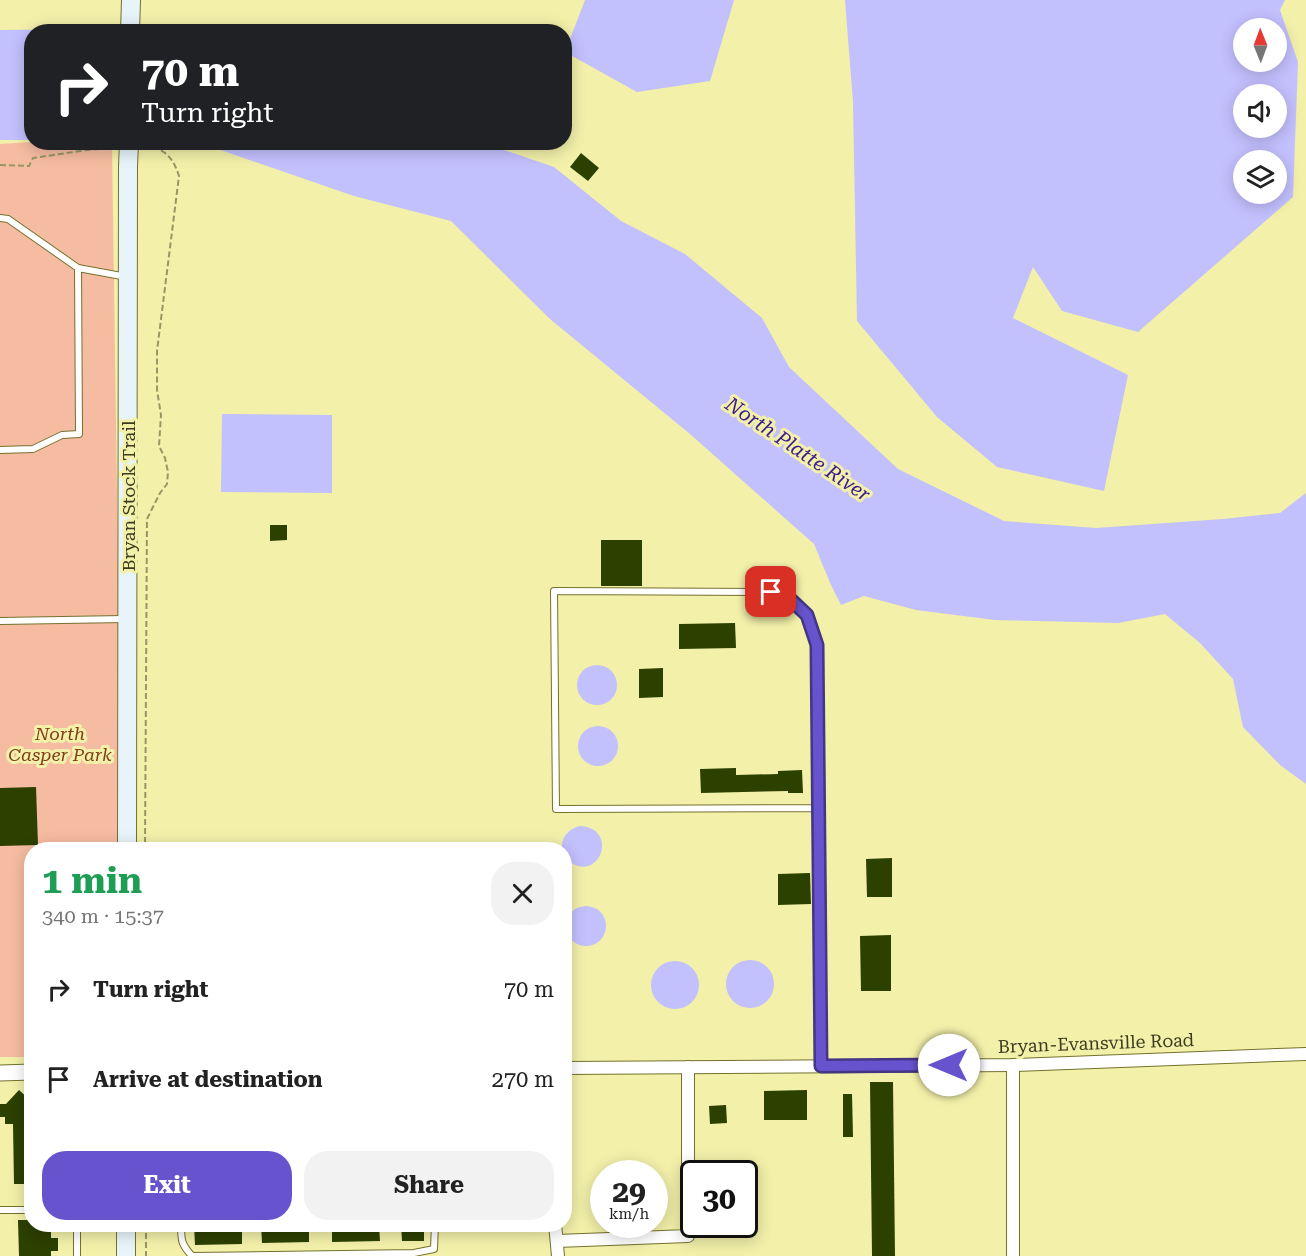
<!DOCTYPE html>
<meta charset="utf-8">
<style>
:root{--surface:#fff;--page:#f2f2f2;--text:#222;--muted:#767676;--accent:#6753cd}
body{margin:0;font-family:"Roboto Serif",serif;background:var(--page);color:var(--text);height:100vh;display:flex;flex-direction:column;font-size:22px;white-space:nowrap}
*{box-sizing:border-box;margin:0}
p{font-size:20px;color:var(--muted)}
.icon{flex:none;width:33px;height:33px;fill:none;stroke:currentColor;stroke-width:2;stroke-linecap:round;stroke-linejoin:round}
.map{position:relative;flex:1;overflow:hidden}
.details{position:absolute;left:24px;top:842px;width:548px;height:390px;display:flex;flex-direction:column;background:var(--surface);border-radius:24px;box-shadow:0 3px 15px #0003}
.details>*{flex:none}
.hud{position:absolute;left:24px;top:24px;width:548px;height:126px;border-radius:24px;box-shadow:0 3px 15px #0003;background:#202124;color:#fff;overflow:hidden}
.needle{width:39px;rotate:359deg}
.tools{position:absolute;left:1233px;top:18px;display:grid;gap:12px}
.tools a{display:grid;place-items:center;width:54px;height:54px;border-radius:50%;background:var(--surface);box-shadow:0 3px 15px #0003;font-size:30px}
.speed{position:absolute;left:590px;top:1160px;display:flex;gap:12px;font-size:30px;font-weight:700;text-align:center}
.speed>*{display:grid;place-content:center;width:78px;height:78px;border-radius:50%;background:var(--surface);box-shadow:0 3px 15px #0003;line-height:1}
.speed small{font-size:15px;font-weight:400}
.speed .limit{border:3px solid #111;border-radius:9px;background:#fff;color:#111}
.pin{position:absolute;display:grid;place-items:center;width:51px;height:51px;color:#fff;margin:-26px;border-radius:12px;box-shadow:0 3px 9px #0006}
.me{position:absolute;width:66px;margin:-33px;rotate:270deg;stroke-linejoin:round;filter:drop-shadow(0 0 4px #0008)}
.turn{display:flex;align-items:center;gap:21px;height:126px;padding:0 18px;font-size:27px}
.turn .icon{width:78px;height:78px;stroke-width:2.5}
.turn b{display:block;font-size:42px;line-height:51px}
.round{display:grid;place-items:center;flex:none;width:63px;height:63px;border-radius:24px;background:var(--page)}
.head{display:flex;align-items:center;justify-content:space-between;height:102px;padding:0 18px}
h1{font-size:36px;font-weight:700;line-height:45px;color:#1e9e55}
.primary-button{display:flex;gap:12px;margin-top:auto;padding:12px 18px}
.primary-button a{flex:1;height:69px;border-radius:24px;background:var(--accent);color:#fff;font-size:24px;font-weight:700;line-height:69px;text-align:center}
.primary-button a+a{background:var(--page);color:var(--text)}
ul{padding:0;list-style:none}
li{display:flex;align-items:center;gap:18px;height:90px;padding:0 18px}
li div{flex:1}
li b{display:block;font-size:22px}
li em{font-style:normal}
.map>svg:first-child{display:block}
.green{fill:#f6bca1}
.water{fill:#c3c0fe;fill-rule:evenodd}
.building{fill:#2c4000}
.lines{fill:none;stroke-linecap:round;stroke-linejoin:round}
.service-casing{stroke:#74712d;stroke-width:8}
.minor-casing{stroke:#74712d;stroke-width:14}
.tertiary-casing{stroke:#74712d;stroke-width:17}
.secondary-casing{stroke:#74712d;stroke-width:20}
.path{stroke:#989664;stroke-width:2;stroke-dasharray:6 3;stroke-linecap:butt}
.service{stroke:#fff;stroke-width:6}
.minor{stroke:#fff;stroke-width:12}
.tertiary{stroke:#fff;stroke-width:15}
.secondary{stroke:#e7f5fb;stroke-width:18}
.secondary-bridge-casing{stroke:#74712d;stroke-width:20;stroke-linecap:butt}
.secondary-bridge{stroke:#e7f5fb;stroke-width:18}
.route-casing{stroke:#433685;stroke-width:15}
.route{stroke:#6753cd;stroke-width:10}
.labels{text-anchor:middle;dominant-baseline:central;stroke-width:6;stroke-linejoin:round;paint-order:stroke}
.street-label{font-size:18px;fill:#3d3b1f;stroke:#f2f0a9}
.park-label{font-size:18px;font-style:italic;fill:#803d1a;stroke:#f2f0a9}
.water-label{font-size:20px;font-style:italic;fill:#3b1b8f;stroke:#f2f0a9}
</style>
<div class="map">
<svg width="1306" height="1256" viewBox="0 0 1306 1256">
<rect width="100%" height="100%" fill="#f2f0a9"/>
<polygon class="green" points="31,142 112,143 122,849 32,849 31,1057 0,1057 0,144"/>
<g class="water">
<polygon points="585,0 734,0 710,81 637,92 565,52"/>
<path d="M845,0H1285L1280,10L1298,62L1293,197L1138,332L1062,311L1033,267L1013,318L1128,375L1104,491L997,467L937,417L857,321L853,102ZM1244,28H1276V62H1244ZM1244,94H1276V128H1244ZM1244,160H1276V194H1244Z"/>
<polygon points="107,29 171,31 32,32 31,140 0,140 0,30"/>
<polygon points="200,143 494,143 504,150 554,167 621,221 685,254 762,318 789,367 898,469 1004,521 1096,528 1223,519 1280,513 1306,493 1306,784 1280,765 1243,727 1233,679 1200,643 1165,614 1118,623 995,620 916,610 864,596 841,605 831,585 814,544 690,434 550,319 451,221 354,196"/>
<polygon points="222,414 332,415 332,493 221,492"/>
<circle cx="597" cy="685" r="20"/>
<circle cx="598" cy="746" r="20"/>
<path d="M579,826C618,827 602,879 573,864C566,861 564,856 564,849H562C561,837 568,830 579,826Z"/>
<circle cx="586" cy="926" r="20"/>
<circle cx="750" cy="984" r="24"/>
<circle cx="675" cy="985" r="24"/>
</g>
<g class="building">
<polygon points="581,153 599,168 588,181 570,167"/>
<polygon points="270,525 287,525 287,540 270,541"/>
<rect x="601" y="540" width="41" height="46"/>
<polygon points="735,623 736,648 679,649 679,624"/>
<polygon points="663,668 663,697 639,698 639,669"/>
<polygon points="736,768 736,775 778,774 778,771 802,770 803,793 788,793 788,791 701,793 700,769"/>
<polygon points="36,787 38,845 0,846 0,788"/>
<polygon points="892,858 892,897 867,897 866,859"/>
<polygon points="810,873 811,904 778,905 778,874"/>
<polygon points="891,935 891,991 861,991 860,936"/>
<polygon points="870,1082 893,1082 895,1256 872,1256"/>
<polygon points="19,1090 32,1102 32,1184 14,1184 13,1124 5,1124 5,1117 0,1117 0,1104 6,1104"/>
<polygon points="807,1090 807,1120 764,1120 764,1091"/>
<polygon points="843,1094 852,1094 853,1137 843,1137"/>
<polygon points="726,1105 727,1123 710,1124 709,1106"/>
<polygon points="18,1220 32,1220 32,1224 51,1224 51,1238 58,1238 58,1251 51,1251 51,1256 19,1256"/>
<polygon points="194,1224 242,1224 242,1244 195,1245"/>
<polygon points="261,1224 309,1224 309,1242 262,1243"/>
<polygon points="332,1224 379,1224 380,1241 332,1242"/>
<polygon points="401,1224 424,1224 424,1241 402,1241"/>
</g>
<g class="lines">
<g class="service-casing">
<g id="service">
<polyline points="0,218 8,219 78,268 127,277"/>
<polyline points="0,450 33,449 62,435 79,434 78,268"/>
<polyline points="0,621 125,619"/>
<polyline points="818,808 556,809 554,591 771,592 789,598 807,615 817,645 821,1066"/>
<polyline points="0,1210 32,1210"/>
<polyline points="77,1224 77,1256"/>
<path d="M181,1224C181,1240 181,1244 192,1256L414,1253L434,1249L435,1224"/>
</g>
</g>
<g class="minor-casing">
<g id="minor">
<polyline points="564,1068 1013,1065 1306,1054"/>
<polyline points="555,1224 558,1256"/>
<polyline points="557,1241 688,1236 688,1067"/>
<polyline points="1013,1256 1013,1065"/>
</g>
</g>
<g class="tertiary-casing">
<polyline id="tertiary" points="0,1073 32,1072"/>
</g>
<g class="secondary-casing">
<g id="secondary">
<polyline points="130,32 131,0"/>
<polyline points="127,849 128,167"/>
<polyline points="126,1256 126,1224"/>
</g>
</g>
<g class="path">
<path d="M144,145C164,148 173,157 179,176L157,351V390L161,415L159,446L165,458L168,472L167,484L160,493L147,519L145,849"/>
<polyline points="0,165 29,166 33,158 87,150 114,148"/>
<polyline points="146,1224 146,1256"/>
</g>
<use href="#service" class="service"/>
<use href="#minor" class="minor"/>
<use href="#tertiary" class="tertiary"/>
<use href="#secondary" class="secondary"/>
<g class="secondary-bridge-casing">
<polyline id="secondary-bridge" points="128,167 129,142"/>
</g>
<use href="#secondary-bridge" class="secondary-bridge"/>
</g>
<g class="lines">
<g class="route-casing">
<polyline id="route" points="771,592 789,598 807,615 817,645 821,1066 949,1065"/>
</g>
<use href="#route" class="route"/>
</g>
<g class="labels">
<g class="street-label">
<text transform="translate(128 496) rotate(-90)">Bryan Stock Trail</text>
<text transform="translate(1096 1043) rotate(-2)">Bryan-Evansville Road</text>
</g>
<g class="park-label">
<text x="60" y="733">North<tspan x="60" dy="21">Casper Park</tspan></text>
</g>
<g class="water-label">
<text transform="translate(798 449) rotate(34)">North Platte River</text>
</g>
</g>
</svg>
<div class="tools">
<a><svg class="needle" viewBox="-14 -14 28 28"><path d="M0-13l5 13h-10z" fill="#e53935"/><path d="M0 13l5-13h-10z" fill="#767676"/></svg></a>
<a><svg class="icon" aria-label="sound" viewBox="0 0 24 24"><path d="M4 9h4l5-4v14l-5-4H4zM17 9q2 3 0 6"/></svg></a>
<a><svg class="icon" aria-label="layers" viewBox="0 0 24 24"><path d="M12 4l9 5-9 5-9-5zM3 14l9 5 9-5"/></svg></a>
</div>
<div class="speed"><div>29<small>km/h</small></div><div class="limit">30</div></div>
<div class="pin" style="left:771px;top:592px;background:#d93025"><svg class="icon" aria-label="arrive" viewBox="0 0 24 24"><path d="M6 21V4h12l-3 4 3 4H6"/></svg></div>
<svg class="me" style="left:949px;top:1065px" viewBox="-20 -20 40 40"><circle r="19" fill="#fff"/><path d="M0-13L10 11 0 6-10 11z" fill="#6753cd"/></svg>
<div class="hud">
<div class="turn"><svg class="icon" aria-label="right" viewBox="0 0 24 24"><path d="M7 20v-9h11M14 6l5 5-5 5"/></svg><div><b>70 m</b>Turn right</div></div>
</div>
<section class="details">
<div class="head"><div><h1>1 min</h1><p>340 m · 15:37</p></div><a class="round"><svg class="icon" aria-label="close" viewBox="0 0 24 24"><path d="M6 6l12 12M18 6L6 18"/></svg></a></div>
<ul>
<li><svg class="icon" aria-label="right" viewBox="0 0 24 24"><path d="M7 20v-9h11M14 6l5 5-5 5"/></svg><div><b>Turn right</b></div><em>70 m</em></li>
<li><svg class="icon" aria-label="arrive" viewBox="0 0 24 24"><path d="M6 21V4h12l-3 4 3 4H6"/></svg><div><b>Arrive at destination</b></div><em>270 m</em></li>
</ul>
<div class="primary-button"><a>Exit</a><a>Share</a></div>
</section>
</div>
